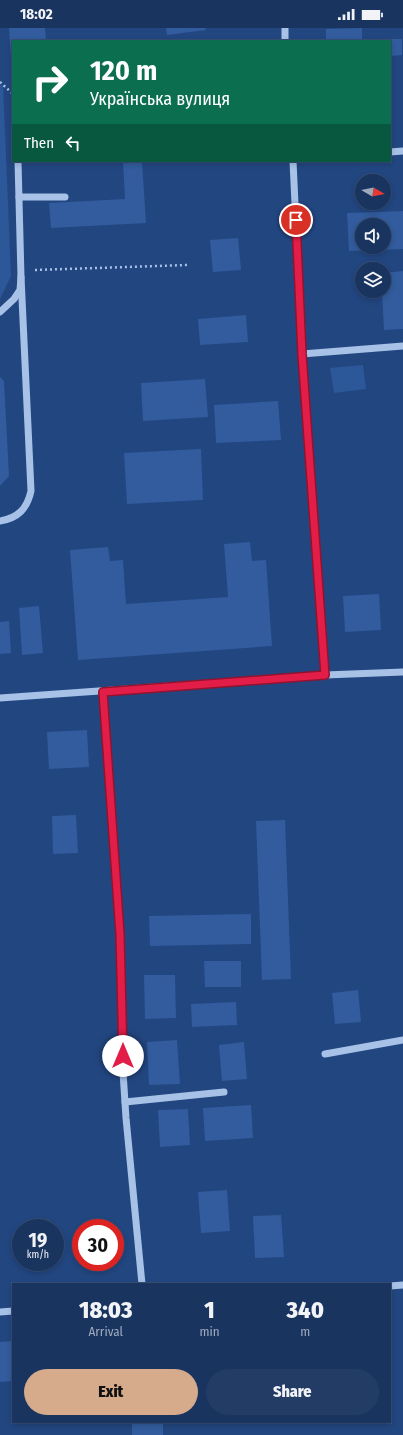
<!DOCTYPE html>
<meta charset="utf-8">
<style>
:root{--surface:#1a3460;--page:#233c66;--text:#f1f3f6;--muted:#9faabd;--line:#384f75;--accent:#d6ab8b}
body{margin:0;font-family:"Fira Sans Condensed",sans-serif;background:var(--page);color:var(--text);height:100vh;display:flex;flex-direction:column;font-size:15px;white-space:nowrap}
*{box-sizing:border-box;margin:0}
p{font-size:13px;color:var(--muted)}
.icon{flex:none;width:22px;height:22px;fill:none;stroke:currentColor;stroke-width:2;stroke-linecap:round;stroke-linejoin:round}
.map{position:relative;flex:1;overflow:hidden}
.details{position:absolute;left:12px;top:1255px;width:379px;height:140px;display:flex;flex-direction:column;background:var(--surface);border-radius:0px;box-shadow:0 2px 6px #0003,0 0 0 1px var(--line)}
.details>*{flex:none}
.hud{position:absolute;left:12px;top:12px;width:379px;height:122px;border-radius:0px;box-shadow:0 2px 6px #0003,0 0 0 1px var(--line);background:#0b6e4f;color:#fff;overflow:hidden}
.needle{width:26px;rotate:99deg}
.controls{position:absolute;left:355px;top:146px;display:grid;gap:8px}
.controls a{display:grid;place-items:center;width:36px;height:36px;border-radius:50%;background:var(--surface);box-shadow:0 2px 6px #0003,0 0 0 1px var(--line);font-size:20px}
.speed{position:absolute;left:12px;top:1191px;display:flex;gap:8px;font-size:20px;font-weight:700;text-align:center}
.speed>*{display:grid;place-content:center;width:52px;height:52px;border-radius:50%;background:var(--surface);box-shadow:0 2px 6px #0003,0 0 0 1px var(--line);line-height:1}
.speed small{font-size:10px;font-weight:400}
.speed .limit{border:6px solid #d22;background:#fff;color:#111}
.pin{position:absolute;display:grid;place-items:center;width:34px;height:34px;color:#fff;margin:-17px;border:2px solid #fff;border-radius:50%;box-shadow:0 1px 4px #0007}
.me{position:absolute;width:44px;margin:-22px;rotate:0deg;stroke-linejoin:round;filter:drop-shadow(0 0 3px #0008)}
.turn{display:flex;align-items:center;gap:14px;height:84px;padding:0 12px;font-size:18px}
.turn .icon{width:52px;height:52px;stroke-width:2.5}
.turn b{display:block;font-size:28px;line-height:34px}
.then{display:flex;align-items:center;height:38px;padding:0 12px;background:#0003;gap:8px;font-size:15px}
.eta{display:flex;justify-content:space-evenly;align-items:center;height:68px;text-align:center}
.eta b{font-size:24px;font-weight:800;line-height:28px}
.action{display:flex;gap:8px;margin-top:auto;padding:8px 12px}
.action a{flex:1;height:46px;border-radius:24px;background:var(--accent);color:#111;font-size:16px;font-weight:800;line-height:46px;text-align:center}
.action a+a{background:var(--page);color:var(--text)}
.status{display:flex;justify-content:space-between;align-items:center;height:28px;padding:0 20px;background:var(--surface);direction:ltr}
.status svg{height:11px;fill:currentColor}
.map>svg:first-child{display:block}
.green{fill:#2c5798}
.building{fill:#325c9d;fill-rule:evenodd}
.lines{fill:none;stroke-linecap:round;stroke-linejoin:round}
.path{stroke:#a7c1e7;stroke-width:2.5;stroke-dasharray:2 3;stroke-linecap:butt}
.minor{stroke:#a7c1e7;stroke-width:7}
.route-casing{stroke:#92132f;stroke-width:10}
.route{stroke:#e11d48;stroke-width:7}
</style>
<div class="status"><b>18:02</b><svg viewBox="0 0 49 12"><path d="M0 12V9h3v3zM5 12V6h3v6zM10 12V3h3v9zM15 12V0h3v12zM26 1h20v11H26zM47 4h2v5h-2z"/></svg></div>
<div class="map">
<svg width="403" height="1407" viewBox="0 0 403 1407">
<rect width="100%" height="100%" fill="#224680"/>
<g class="green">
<polygon points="0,57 3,57 11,248 0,271"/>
<polygon points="363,337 366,361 334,365 330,340"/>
</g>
<g class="building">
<polygon points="9,0 45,0 46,13 13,13 13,31 11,31"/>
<polygon points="166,0 205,0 206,2 167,7"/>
<polygon points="362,0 362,11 402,11 402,27 390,28 390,13 326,13 326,1"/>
<polygon points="123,133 142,133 146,195 51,200 49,175 125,171"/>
<path d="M403,183V221L349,223L347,185ZM362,197H384V219H362Z"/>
<polygon points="238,210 241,242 213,244 210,212"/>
<polygon points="403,243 403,301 384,302 382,263 384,263 384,245"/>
<polygon points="246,287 248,314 200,317 198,291"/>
<polygon points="0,349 4,353 9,448 0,458"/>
<polygon points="205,351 208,389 143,393 141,355"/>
<polygon points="278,373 281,412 216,415 214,377"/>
<polygon points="201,421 203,472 127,476 124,425"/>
<polygon points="250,514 252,533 266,532 272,618 78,632 70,522 108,519 110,533 123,532 126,576 228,569 224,516"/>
<polygon points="379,566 381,602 345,604 343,568"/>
<polygon points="39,578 43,625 22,627 19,580"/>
<polygon points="9,593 11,625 0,626 0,594"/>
<polygon points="87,702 89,739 49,741 47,704"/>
<polygon points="76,787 78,825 53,826 52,788"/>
<polygon points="285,792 291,951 262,952 256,793"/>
<polygon points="251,886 251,916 150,918 149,888"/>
<polygon points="204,933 241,933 241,959 205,959"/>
<polygon points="144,947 175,947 176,990 145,991"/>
<polygon points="358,962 361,994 335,996 332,965"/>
<polygon points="236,974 237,997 192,999 191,976"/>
<polygon points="177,1012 180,1056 149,1057 147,1014"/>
<polygon points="244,1014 247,1051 222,1053 219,1017"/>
<polygon points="251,1077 253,1110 205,1113 203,1080"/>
<polygon points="188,1081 190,1117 160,1119 158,1082"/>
<polygon points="227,1162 230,1203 201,1205 198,1164"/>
<polygon points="281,1187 284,1229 255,1230 253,1188"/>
<polygon points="13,1313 13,1353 0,1354 0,1314"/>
<rect x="132" y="1394" width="31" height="13"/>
</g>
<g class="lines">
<g class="path">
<polyline points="0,54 13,66"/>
<polyline points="35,242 188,237"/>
</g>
<g class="minor">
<polyline points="285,0 285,13"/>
<polyline points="390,124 403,123"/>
<polyline points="293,133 302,326 325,647"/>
<polyline points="19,169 65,169"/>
<polyline points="0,284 14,271 20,262 21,249 18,133"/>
<polyline points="302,326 403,318"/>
<path d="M0,493C18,490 27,481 31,463L21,249"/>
<polyline points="103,664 120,906 123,1044 126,1090 142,1256"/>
<polyline points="0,670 325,647 403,644"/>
<polyline points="325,1026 403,1012"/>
<polyline points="125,1074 224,1064"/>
<polyline points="390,1258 403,1257"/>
<polyline points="0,1284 13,1283"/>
</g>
</g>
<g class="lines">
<g class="route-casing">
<polyline id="route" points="123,1028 120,906 103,664 325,647 302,326 296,192"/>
</g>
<use href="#route" class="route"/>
</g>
</svg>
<div class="controls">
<a><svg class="needle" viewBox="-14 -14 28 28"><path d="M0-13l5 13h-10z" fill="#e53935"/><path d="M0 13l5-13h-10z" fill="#9faabd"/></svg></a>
<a><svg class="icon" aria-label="sound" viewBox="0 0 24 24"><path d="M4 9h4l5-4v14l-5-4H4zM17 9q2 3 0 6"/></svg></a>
<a><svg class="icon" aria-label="layers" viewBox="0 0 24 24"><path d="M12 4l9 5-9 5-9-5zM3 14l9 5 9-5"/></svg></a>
</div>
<div class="speed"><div>19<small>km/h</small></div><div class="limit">30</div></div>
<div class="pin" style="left:296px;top:192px;background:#d93025"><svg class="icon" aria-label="arrive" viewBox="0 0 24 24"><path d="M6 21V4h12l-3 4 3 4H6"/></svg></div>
<svg class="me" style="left:123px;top:1028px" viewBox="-20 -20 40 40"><circle r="19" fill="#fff"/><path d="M0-13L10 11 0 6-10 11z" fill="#e11d48"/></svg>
<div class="hud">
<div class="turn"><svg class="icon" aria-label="right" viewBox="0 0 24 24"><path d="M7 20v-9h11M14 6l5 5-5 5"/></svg><div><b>120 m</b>Українська вулиця</div></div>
<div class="then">Then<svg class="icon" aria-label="left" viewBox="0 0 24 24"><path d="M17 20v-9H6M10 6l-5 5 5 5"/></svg></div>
</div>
<section class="details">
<div class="eta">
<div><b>18:03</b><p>Arrival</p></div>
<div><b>1</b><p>min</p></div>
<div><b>340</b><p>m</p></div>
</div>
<div class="action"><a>Exit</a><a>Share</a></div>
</section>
</div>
